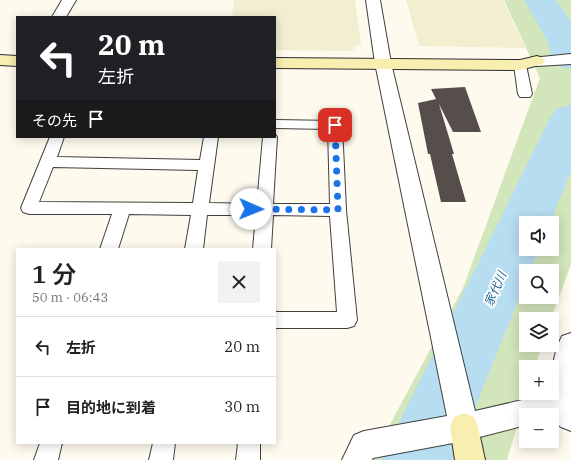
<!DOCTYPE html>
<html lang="ja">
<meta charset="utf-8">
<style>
:root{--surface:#fff;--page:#f2f2f2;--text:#222;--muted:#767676;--line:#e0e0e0}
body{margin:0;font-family:"IBM Plex Serif","Noto Sans JP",serif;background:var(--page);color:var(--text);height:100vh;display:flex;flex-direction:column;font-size:15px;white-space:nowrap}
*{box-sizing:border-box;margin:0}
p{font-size:13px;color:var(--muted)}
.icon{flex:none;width:22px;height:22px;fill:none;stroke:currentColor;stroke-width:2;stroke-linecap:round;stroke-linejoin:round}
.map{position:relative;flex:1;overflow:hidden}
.side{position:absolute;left:16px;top:248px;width:260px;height:196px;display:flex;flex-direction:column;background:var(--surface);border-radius:0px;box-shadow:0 2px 10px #0003}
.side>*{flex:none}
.guide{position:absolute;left:16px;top:16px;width:260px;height:122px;border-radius:0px;box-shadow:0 2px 10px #0003;background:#202124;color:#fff;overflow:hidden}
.buttons{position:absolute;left:519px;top:216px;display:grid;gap:8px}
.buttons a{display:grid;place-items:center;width:40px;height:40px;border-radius:0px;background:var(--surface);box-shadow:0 2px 10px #0003;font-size:20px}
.pin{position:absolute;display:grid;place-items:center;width:34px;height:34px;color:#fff;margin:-17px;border-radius:8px;box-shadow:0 2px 6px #0006}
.me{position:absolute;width:44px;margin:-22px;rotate:91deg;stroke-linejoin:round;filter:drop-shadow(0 0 3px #0008)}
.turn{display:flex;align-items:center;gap:14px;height:84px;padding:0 16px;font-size:18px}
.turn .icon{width:52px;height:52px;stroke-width:2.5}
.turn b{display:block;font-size:28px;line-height:34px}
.then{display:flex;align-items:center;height:38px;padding:0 16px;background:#0003;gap:8px;font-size:15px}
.round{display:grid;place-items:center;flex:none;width:42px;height:42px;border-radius:0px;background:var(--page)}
.summary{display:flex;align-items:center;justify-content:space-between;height:68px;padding:0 16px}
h1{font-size:24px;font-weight:600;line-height:30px}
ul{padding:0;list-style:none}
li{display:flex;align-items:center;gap:12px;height:60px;padding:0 16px;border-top:1px solid var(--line)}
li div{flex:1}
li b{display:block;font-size:15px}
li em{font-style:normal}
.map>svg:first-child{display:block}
.farmland{fill:#f2eed0}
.green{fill:#d2e5bb;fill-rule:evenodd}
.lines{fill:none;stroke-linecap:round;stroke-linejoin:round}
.river{fill:#b7ddf1;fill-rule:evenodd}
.building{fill:#554e4a}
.lane-casing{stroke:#404040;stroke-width:2}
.street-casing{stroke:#404040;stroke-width:2}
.secondary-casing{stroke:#2f2f2f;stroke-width:2}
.lane{fill:#fff;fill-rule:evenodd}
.street{fill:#fff;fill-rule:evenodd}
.secondary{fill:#f8eeaf;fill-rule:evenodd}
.route{stroke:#1a73e8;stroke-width:7;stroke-dasharray:0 12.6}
.labels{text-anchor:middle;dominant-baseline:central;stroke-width:4;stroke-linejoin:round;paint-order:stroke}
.water-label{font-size:12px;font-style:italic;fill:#206695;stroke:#fff}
</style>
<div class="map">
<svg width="571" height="460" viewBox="0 0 571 460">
<rect width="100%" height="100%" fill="#fefaee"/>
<g class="farmland">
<polygon points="234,0 355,0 361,43 351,51 275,50 275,17 232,17"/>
<polygon points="406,0 503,0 525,48 419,46"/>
</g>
<path class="green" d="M504,0H571V264L551,319H526V345H542L535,367H526V393H527L507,460H371L463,288L540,78ZM526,223H552V249H526ZM526,271H552V297H526Z"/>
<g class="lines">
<g class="river">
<polygon points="524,0 556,0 571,22 571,69 558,66 552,58 547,40"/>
<polygon points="571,105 571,171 550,223 526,223 526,249 539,249 530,271 526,271 526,281 454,460 382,460 393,435 550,118 556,109"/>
</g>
</g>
<polygon class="building" points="465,87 481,132 453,132 439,104 454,154 452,154 466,202 441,202 430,154 428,154 418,103 436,99 431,89"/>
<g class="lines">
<g class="lane-casing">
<g id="lane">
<polygon points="520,61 524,62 526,65 532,94 530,97 520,97 518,94 514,65 516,62"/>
<path d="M275,120L335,121L340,122L342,125L346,210L357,320L354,326L347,328H275V312H337L330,216L273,215L271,249H253L256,215H207L203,249H185L191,215L129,214L118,249H100L112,214H29L23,212L21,208L50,137H64L57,157L200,160L204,137H218L209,203L257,204L263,137H275V134L277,137L273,204H330L328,129L275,128ZM53,167L198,170L193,203L39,202Z"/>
<polygon points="40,443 62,443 58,460 34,460"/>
<polygon points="153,443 175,443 173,460 149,460"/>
<polygon points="238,443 260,443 260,460 236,460"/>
</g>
</g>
<g class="street-casing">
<g id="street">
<polygon points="62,0 76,0 66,17 52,17"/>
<path d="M366,0H380L391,63L475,411L544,395V393H552C552,372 552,356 562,336L571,333V431L561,427L552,420V415H526V425L464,441L373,458L372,460H342L354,435L364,431L447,416L375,63Z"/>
<polygon points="571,54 571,64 537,66 531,64 529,61 531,58"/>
</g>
</g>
<g class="secondary-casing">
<g id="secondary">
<polygon points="0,55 17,56 17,66 0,65"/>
<polygon points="537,56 543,58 545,61 543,64 520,70 275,68 275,58 520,60"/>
<polygon points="464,413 474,417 478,427 485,460 455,460 450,427 454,417"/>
</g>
</g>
<use href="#lane" class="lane"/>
<use href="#street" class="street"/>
<use href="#secondary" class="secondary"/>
</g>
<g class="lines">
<polyline class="route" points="251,209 338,210 335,125"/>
</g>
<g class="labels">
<g class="water-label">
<text transform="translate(495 289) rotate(-66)">家代川</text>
</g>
</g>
</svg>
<div class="buttons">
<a><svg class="icon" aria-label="sound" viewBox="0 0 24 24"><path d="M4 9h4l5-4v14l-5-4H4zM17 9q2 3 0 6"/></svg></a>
<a><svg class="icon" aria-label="search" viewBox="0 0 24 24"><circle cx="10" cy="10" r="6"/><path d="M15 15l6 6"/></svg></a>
<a><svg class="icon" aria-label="layers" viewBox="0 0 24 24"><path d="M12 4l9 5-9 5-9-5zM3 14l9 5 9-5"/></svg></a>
<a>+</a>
<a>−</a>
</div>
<div class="pin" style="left:335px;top:125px;background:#d93025"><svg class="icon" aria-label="arrive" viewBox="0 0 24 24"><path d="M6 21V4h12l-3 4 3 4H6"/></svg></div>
<svg class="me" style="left:251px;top:209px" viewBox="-20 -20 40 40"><circle r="19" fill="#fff"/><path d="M0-13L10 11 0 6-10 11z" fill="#1a73e8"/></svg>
<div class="guide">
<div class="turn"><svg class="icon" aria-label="left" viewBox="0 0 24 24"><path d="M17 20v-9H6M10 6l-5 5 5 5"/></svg><div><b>20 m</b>左折</div></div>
<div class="then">その先<svg class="icon" aria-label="arrive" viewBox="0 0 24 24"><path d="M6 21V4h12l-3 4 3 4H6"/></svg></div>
</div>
<section class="side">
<div class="summary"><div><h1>1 分</h1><p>50 m · 06:43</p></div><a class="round"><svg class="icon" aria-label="close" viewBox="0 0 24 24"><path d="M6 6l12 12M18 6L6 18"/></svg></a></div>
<ul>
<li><svg class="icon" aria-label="left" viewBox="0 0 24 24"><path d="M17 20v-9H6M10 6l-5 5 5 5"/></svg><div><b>左折</b></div><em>20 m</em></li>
<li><svg class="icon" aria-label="arrive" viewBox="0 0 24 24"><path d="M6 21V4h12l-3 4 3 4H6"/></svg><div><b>目的地に到着</b></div><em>30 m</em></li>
</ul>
</section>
</div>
